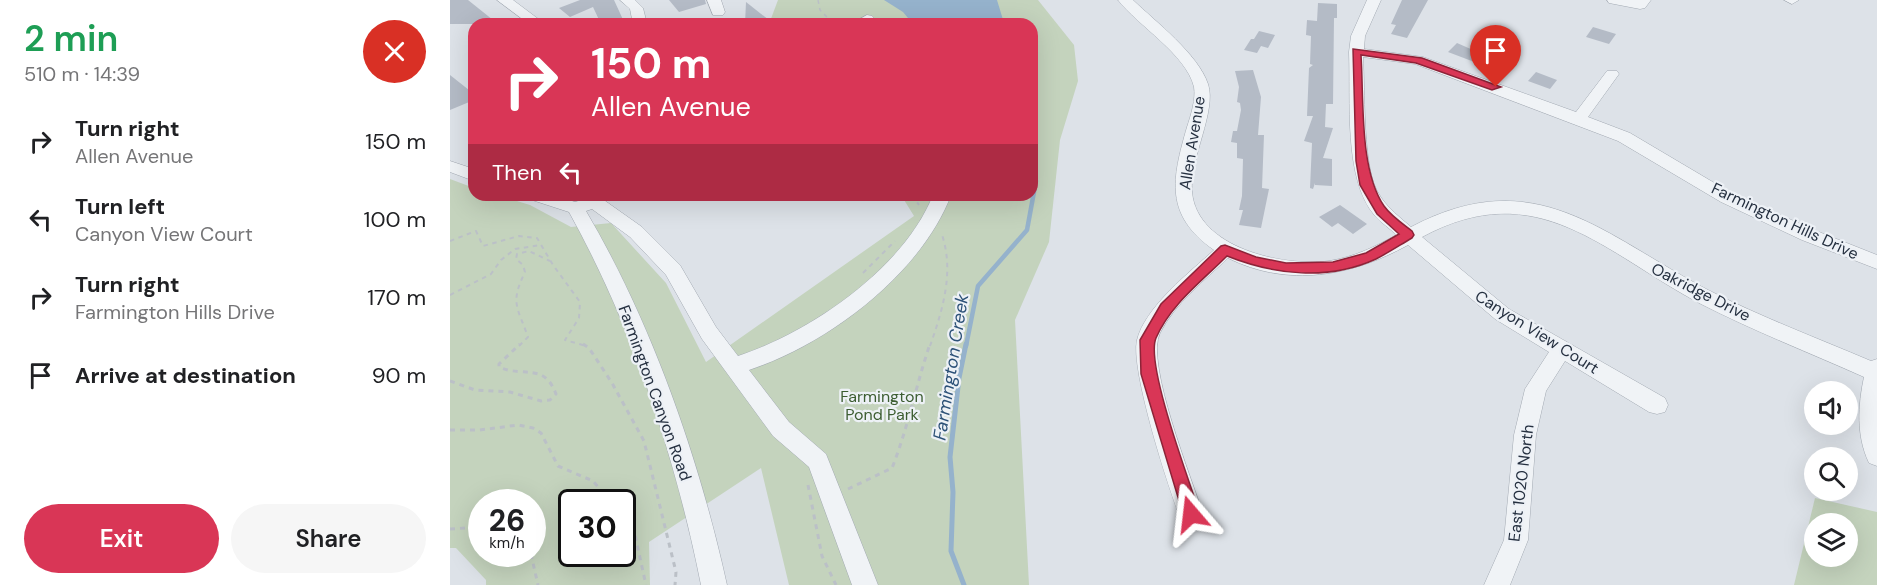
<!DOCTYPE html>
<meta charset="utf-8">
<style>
:root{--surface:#fff;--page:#f6f6f6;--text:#202124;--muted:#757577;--accent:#d93656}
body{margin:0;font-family:"DM Sans",sans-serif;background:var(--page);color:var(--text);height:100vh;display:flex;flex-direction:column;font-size:22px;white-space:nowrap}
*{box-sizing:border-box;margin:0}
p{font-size:20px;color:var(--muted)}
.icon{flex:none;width:33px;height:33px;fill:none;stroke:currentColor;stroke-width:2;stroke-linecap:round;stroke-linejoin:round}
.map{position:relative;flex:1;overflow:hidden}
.sheet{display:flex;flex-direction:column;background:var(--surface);width:450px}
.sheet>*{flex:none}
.guide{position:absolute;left:18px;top:18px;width:570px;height:183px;border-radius:18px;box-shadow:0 6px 24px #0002;background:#d93656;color:#fff;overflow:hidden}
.tools{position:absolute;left:1354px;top:381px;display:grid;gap:12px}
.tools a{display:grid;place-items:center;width:54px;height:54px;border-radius:50%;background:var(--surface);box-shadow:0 6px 24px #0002;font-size:30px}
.speed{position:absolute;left:18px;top:489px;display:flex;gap:12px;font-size:30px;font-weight:700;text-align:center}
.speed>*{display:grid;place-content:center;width:78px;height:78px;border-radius:50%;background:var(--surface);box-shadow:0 6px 24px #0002;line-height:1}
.speed small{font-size:15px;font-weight:400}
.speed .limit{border:3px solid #111;border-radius:9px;background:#fff;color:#111}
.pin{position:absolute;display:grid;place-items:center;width:51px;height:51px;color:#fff;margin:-62px -26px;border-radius:50% 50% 50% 0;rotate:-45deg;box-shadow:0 0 6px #0007}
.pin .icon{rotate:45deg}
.me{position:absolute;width:66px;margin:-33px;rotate:343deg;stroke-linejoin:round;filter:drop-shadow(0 0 4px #0008)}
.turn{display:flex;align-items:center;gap:21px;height:126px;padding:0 24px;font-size:27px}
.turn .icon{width:78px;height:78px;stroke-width:2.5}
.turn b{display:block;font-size:42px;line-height:51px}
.then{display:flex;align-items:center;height:57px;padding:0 24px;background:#0003;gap:12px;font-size:22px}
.round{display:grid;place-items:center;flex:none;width:63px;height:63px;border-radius:32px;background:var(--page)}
.headline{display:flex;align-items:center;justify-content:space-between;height:102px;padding:0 24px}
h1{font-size:36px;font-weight:600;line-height:45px;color:#1e9e55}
.primary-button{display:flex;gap:12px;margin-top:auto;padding:12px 24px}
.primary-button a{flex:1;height:69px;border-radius:36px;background:var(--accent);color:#fff;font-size:24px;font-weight:600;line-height:69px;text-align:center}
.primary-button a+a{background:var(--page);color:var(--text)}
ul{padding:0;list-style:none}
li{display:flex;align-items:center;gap:18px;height:78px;padding:0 24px}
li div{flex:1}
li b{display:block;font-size:22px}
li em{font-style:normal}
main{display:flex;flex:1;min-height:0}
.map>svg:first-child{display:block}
.green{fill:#c4d3bd;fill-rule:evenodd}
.water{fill:#95b2cc}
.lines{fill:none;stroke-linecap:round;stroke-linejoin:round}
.stream-far1{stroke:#95b2cc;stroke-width:4.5}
.stream{stroke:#95b2cc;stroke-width:5}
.building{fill:#b4bbc6}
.minor-casing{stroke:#a2a9b2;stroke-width:1}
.path-far2{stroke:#bbc0c7;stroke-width:1.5;stroke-dasharray:4 4;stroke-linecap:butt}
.path-far1{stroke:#bbc0c7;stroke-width:2;stroke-dasharray:4.5 4.5;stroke-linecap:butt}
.path{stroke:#bbc0c7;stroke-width:3;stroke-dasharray:5 5;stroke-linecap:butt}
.minor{fill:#f0f3f6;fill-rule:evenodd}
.route{fill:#d93656;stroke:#8d2338;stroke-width:1.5}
.labels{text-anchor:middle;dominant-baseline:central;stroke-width:4.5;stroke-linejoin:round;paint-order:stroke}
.street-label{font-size:16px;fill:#253040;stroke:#edf1f6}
.park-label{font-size:16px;fill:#3c5d31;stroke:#edf1f6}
.water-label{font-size:18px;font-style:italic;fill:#2c5177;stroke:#edf1f6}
</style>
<main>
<section class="sheet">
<div class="headline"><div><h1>2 min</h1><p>510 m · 14:39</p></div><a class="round" style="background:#d93025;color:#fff"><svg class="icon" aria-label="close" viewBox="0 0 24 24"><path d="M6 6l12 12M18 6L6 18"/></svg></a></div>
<ul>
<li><svg class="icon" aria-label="right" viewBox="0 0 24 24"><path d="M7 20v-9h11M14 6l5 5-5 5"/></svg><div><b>Turn right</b><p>Allen Avenue</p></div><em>150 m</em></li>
<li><svg class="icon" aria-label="left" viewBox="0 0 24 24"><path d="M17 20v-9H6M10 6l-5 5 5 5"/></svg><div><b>Turn left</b><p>Canyon View Court</p></div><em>100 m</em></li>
<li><svg class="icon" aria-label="right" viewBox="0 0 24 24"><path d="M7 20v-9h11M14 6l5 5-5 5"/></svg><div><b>Turn right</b><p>Farmington Hills Drive</p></div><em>170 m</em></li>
<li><svg class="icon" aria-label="arrive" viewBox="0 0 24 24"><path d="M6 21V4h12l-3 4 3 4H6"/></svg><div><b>Arrive at destination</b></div><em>90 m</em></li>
</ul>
<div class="primary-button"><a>Exit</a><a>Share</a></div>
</section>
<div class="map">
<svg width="1427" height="585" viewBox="0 0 1427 585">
<rect width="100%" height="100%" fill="#dde2e8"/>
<g class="green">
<path d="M328,0H588L624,45L628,81L610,140L599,242L565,320L579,585H339L311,468L199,542L200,585H36V580L6,548H0V179L24,188V195H47L80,205L121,227L161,223L216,283L256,362L464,216L451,195H582V24H319ZM32,502H82V554H32ZM122,502H172V554H122Z"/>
<path d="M1365,498L1427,512V585H1344ZM1365,524H1398V556H1365Z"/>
</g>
<polygon class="water" points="434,0 547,0 554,23 463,24 453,12"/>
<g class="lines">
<polyline class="stream-far1" points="516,346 528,286 577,230 586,181 582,170"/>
<polyline class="stream" points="514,585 501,551 503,492 500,457 509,378 516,344"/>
</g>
<g class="building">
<polygon points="0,0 18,0 48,24 0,24"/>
<polygon points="130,0 164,0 175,24 151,24 143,7 120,17 109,8"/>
<polygon points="219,0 255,0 256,4 229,12"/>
<polygon points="952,0 978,0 957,38 941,34 946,25 941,24"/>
<polygon points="296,2 324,24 295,24"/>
<polygon points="868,3 887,4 887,18 884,18 883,104 876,104 875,127 883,128 873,158 882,159 882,186 865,185 865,183 863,189 860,188 862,143 854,141 863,116 857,116 859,68 863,65 860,64 861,36 856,35 857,20 867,21"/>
<polygon points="1143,27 1166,34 1159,44 1136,37"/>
<polygon points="809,31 825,35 818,48 811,46 807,53 794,50 801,39 804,39"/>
<polygon points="1007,43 1023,50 1064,65 1056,74 998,52"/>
<polygon points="803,70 811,97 808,135 814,135 812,188 819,189 811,228 789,225 793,210 789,210 792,196 793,159 787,158 787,143 781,142 783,131 787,131 791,110 790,103 787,102 789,87 785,71"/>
<polygon points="1086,72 1107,80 1100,89 1078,81"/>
<polygon points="0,75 24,94 24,100 0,110"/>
<polygon points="890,205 917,224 903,234 888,223 882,227 869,217"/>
</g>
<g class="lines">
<g class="minor-casing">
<g id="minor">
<polygon points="47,0 63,0 95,24 79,24"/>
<polygon points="170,0 185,0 193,8 197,24 183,24 180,9"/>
<polygon points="257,0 271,0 275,12 273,15 263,15"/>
<path d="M668,0H683C706,22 748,54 758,84C767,111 739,159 742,192C747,248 833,267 879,261C904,257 925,247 946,235C940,228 931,223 925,216C893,179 901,99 899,52L901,36L917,0H931L915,36L914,49L973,57L1126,112L1157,71H1167L1169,74L1138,117L1180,133L1283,194L1364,230L1427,255V269L1352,240L1271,202L1168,141L965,64L913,57C915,92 913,153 924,184C931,203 946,214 961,227C1086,161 1153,235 1258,290C1311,317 1367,338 1421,361L1427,359V466L1419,463C1406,436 1408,405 1414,377C1360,353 1304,331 1251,304C1154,253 1088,174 972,237L1059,309L1215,398L1218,405L1215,412L1207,414L1199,412L1115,361L1096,391L1086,435L1078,540L1060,585H1034L1054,540L1064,435L1075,389L1099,352L1045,319L958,245C902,276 838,288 778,258C755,280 725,303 710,333C695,363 742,479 753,514L750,522L741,525L732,522C719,491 680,369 687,340C695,307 740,272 764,250C714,215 722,179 737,127C741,115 746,99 744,87C736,54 688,26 668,0Z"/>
<polygon points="1157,0 1201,0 1195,8 1190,9 1159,3"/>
<polygon points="1334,0 1349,0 1342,4"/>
<polygon points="417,15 422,16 428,24 414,24 410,19"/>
<polygon points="0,161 24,169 24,181 0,172"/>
<path d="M76,195H104L125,202L145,196L151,198L192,227L230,265L266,327L288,356C361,332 454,268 483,195H501C471,274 378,344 299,370L339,422L376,454L428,585H402L359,467L323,436L252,339L216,275L180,237L142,209L136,211C202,323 249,458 277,585H251C226,459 182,325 119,212L79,199Z"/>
</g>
</g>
<polyline class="path-far2" points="368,0 370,10 384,24"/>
<g class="path-far1">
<polyline points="462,195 469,205"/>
<polyline points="0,241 26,231 33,246 69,236 87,238 103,265 130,302 129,318 115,340 136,346"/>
<polyline points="413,273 445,241"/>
<polyline points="0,295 41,274 51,260 65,249 91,245"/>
<path d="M69,346L78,337C67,306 60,303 75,272L73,265L66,259L67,254L79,251L100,261"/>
<path d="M480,346C493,309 505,270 491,232"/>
</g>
<g class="path">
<polyline points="133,344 139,348 162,383 194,441 226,572 225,585"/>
<path d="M0,381L25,390L60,392L91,401L100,400L106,394C94,362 74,378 49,367V364L70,344"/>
<polyline points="0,430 30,430 68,425 83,428 91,433 108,466 143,481 161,502"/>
<polyline points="358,485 372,556 386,585"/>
<path d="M398,489L442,468C458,428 466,385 480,344"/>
<polyline points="172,521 185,535 196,585"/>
<polyline points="0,529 32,527"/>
<polyline points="81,554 88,585"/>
</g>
<use href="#minor" class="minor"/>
</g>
<path class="route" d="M903,49L972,58L1051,87L1042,90L966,63L911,55C914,100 909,169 934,206C941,216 953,224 962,231L964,235L962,238C950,245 938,253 926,259C878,281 825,275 777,256C752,281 720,305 706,338C695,364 740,483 750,514L747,520L741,523L735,520L733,514L691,374L690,340L711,304L771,246L775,245L806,257L836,263L883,262L916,253L949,234L927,214L910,185L906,161Z"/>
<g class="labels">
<g class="street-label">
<text transform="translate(742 143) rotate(-81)">Allen Avenue</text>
<text transform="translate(1335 221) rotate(25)">Farmington Hills Drive</text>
<text transform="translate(1251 292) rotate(27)">Oakridge Drive</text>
<text transform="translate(1087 332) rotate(32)">Canyon View Court</text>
<text transform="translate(205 393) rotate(70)">Farmington Canyon Road</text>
<text transform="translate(1071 483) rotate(-83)">East 1020 North</text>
</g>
<g class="park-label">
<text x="432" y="396">Farmington<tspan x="432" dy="18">Pond Park</tspan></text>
</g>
<g class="water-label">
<text transform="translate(501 367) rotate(-81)">Farmington Creek</text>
</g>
</g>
</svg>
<div class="tools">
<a><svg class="icon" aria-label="sound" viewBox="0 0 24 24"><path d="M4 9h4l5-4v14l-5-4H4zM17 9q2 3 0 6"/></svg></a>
<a><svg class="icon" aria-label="search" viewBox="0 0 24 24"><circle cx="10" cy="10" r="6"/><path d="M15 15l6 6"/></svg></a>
<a><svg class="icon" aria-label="layers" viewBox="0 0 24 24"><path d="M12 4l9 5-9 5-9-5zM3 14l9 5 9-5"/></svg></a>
</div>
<div class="speed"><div>26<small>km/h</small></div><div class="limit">30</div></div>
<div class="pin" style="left:1046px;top:87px;background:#d93025"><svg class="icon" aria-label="arrive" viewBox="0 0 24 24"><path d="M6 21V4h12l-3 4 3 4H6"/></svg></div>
<svg class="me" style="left:741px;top:514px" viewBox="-20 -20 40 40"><path d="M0-17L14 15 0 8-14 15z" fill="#d93656" stroke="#fff" stroke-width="4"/></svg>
<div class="guide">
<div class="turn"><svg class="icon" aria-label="right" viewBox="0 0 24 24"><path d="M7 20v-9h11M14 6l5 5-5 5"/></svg><div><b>150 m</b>Allen Avenue</div></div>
<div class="then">Then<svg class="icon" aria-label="left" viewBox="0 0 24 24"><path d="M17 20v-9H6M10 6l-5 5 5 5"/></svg></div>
</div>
</div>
</main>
